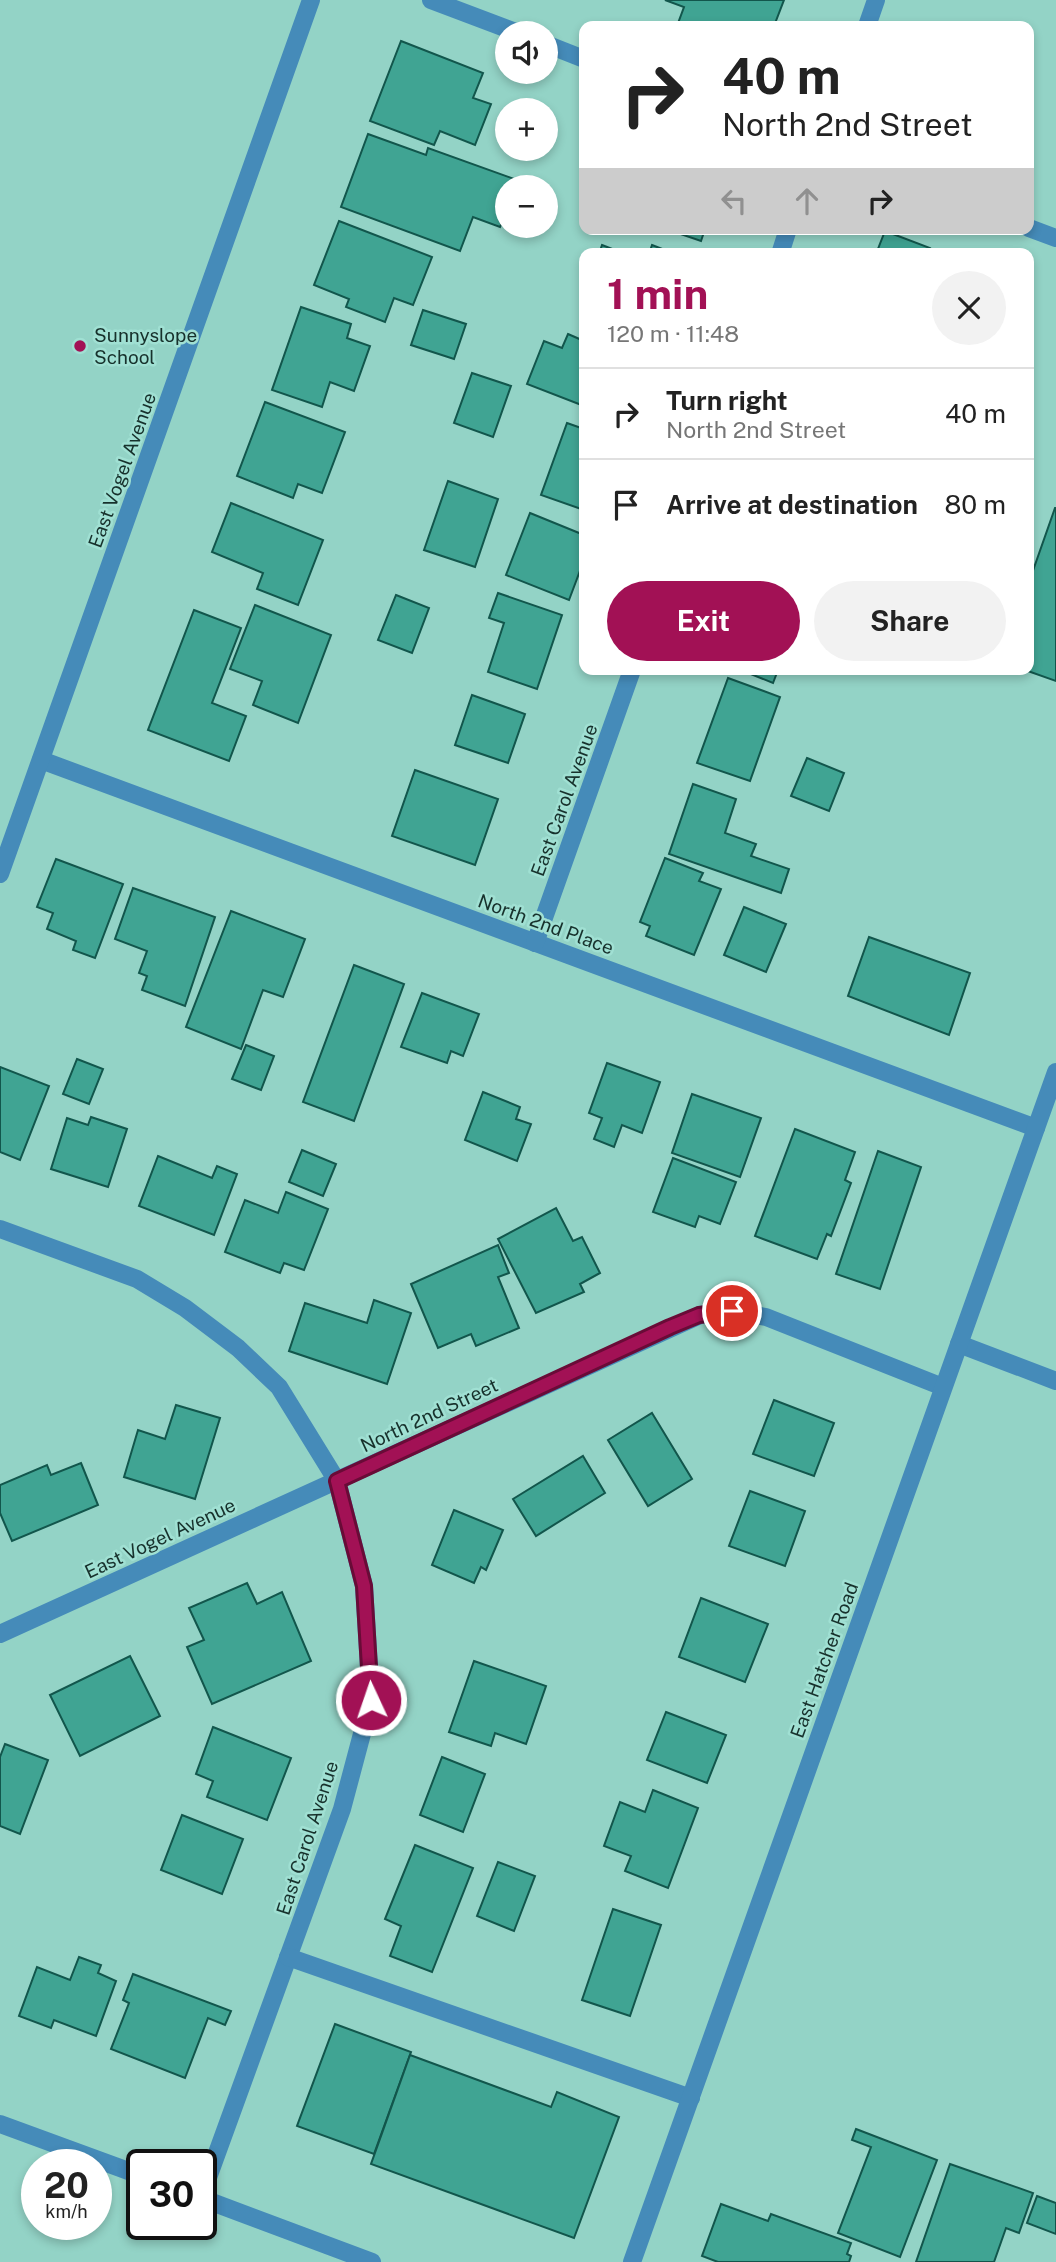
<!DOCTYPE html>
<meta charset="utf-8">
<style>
:root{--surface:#fff;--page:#f2f2f2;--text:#222;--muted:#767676;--line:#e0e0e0;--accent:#a21155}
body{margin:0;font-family:"Public Sans",sans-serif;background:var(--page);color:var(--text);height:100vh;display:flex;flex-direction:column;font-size:26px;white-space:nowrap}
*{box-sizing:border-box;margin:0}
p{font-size:23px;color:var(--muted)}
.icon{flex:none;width:38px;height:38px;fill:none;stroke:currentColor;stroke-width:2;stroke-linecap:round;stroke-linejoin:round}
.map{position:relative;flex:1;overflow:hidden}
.sheet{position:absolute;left:579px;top:248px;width:455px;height:427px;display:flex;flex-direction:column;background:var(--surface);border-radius:14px;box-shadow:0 4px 10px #0003}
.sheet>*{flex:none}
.hud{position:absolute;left:579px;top:21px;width:455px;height:214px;border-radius:14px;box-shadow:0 4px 10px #0003;background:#fff;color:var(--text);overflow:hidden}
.controls{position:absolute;left:495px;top:21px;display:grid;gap:14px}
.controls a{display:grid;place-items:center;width:63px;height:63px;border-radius:50%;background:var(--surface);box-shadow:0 4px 10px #0003;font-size:35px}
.speed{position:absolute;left:21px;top:2149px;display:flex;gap:14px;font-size:35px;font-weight:700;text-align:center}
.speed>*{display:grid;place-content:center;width:91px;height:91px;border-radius:50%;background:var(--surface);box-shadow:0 4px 10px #0003;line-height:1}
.speed small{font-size:18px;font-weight:400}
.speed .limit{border:4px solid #111;border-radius:10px;background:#fff;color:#111}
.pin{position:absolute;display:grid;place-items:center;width:60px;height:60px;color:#fff;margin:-30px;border:4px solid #fff;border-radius:50%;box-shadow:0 2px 7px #0007}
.me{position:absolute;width:77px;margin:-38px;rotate:357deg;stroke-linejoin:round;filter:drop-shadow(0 0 5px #0008)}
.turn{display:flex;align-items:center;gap:24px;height:147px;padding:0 28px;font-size:32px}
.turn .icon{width:91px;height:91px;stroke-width:2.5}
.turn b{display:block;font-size:49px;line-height:60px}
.lanes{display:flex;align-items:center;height:66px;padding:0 28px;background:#0003;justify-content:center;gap:35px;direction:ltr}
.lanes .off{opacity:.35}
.round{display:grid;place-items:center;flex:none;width:74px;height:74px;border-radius:37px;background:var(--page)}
.overview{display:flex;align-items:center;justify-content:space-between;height:119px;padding:0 28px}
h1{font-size:42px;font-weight:700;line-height:52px;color:var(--accent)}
.primary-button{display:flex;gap:14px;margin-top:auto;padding:14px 28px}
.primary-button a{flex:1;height:80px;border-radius:42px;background:var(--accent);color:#fff;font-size:28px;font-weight:700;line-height:80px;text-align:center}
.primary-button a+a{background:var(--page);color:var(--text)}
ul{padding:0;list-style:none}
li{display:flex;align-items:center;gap:21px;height:91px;padding:0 28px;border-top:2px solid var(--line)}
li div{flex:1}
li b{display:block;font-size:26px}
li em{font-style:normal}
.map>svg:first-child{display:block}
.building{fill:#40a493;stroke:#12564c;stroke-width:2}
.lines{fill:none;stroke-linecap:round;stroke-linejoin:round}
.minor{stroke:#458bb9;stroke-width:18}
.route-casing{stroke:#690b37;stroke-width:18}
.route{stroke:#a21155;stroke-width:12}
.poi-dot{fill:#a21155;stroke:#a0e0d3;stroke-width:2.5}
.labels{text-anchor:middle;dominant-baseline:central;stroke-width:5;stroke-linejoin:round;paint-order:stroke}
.poi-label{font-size:19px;fill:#17312c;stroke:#a0e0d3;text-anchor:start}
.street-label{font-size:19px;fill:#17312c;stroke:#a0e0d3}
</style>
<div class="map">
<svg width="1056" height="2262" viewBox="0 0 1056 2262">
<rect width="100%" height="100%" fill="#93d3c6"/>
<g class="building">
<polygon points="665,0 784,0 774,26 677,26 684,7"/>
<polygon points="401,41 483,73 473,98 491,104 475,145 440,131 434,145 370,121"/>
<polygon points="368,134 426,155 428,148 517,180 514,187 508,187 508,207 500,227 473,217 460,251 341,207"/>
<polygon points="339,221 432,257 413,305 394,298 385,322 346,307 349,299 314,285"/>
<polygon points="666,229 705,229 701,241"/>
<polygon points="885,231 930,248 928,254 876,254"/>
<polygon points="602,245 625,254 599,254"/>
<polygon points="652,245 675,254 649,254"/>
<polygon points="301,307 351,324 347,338 370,346 354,391 330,382 322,407 272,390"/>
<polygon points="423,310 466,324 454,359 411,345"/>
<polygon points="568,334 584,341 584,406 527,384 544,341 562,348"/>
<polygon points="472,373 511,386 493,437 454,423"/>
<polygon points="265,402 345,432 322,493 298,484 293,498 237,476"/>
<polygon points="567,423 584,429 584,510 541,495"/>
<polygon points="448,481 498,499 475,567 424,550"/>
<polygon points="231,503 323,540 298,605 257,589 263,573 212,552"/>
<polygon points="1055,508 1056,508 1056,681 1025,670 1029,670 1029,582"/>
<polygon points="530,513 584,535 584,560 569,600 506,575"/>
<polygon points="498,593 562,615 537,689 488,672 504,623 489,618"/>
<polygon points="396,595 429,608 412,653 378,640"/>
<polygon points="255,605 331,635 298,723 253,705 262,681 230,669"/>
<polygon points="194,610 241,628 212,703 246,716 229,761 148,730"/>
<polygon points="741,670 778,670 773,683"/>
<polygon points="728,678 780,697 750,781 697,763"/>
<polygon points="472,695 525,714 508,763 455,745"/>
<polygon points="807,758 844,773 829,811 791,796"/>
<polygon points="415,770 498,799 475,865 392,836"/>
<polygon points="693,784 736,799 725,833 756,844 751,856 789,869 781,893 669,854"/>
<polygon points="665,858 703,873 699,881 721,889 694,955 646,936 650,926 640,922"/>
<polygon points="56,859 123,884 95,958 73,950 76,941 47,929 53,913 37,907"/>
<polygon points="133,888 215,917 185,1006 142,990 147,976 139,973 147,951 115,939"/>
<polygon points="744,907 786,924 766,972 724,955"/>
<polygon points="231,911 305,939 283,997 263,990 241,1049 186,1027"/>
<polygon points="869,937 970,973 949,1035 848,996"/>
<polygon points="354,965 404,984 354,1121 303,1102"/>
<polygon points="422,993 479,1014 463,1056 451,1051 447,1063 401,1047"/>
<polygon points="246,1045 274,1056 261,1090 232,1079"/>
<polygon points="77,1059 103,1069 89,1104 63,1094"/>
<polygon points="607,1063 660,1082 642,1133 622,1125 614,1147 594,1139 602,1118 589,1113"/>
<polygon points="0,1067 49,1086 20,1160 0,1152"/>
<polygon points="483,1092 520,1107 516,1119 531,1124 517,1161 465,1140"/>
<polygon points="692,1094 761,1118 740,1177 672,1153"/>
<polygon points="91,1117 127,1129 108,1187 51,1169 67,1118 88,1125"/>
<polygon points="795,1129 855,1152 845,1180 851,1183 831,1236 827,1234 817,1259 755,1236"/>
<polygon points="302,1150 336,1164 323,1196 289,1182"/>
<polygon points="878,1151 921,1167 880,1289 836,1274"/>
<polygon points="158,1156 212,1178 217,1166 237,1174 214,1235 139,1206"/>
<polygon points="673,1158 736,1182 720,1224 699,1216 695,1227 653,1212"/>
<polygon points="286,1192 328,1209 304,1270 284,1263 280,1273 225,1252 245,1200 278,1213"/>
<polygon points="556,1208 573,1241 582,1237 600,1273 580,1284 584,1292 536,1313 498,1239"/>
<polygon points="498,1245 509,1273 498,1277 519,1328 476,1346 471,1334 438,1348 411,1284"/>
<polygon points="374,1300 411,1313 387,1384 289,1351 305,1303 367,1323"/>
<polygon points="774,1400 834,1423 814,1476 753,1454"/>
<polygon points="176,1405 220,1418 195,1499 124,1477 138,1430 165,1439"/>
<polygon points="652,1413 692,1479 648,1506 608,1440"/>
<polygon points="583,1456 605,1493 536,1536 513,1499"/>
<polygon points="81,1463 98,1505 12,1541 0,1513 0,1485 47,1465 51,1475"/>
<polygon points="750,1491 805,1511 785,1566 729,1546"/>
<polygon points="454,1510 503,1530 486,1570 481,1567 474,1583 432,1565"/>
<polygon points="247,1583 257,1604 282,1592 311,1661 212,1704 187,1647 204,1640 189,1608"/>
<polygon points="701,1598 768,1624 745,1682 679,1657"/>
<polygon points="130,1656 160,1716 80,1756 50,1695"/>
<polygon points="474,1661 546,1686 526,1744 495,1733 491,1746 449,1732"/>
<polygon points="666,1712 726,1735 707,1783 647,1760"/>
<polygon points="213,1727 291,1758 267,1820 207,1797 213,1781 196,1774"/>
<polygon points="5,1744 48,1760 20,1834 0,1826 0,1757"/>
<polygon points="442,1757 485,1774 463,1832 420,1815"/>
<polygon points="653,1790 698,1808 668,1888 625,1871 631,1856 604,1846 620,1802 645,1812"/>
<polygon points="182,1815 243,1839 222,1894 161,1870"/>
<polygon points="415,1845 473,1868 432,1972 390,1956 401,1926 385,1919"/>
<polygon points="498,1862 535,1876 514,1931 477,1916"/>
<polygon points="613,1909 661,1925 630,2016 582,2000"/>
<polygon points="79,1957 101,1965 98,1973 116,1981 96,2036 54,2020 51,2028 19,2016 37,1967 70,1980"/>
<polygon points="133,1974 231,2011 225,2025 208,2018 185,2078 111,2049 129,2003 123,2000"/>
<polygon points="335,2024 411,2052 374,2154 297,2126"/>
<polygon points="410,2055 551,2107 557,2092 619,2117 574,2238 371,2164"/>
<polygon points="856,2129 937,2160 900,2257 838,2233 871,2147 852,2140"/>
<polygon points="950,2164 1033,2193 1019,2233 1006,2228 994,2262 916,2262"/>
<polygon points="1037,2196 1056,2203 1056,2234 1027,2223"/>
<polygon points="721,2204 768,2221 771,2214 851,2243 847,2254 851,2256 849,2262 718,2262 702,2256"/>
</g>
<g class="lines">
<g class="minor">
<polyline points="431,0 518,33"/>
<polyline points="867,26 876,0"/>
<polyline points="546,44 584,59"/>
<polyline points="1029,228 1056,238"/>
<polyline points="780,254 788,229"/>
<polyline points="41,760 1036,1128"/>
<polyline points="0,874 311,0"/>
<polyline points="535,943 632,670"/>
<polyline points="0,1229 137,1279 185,1308 238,1348 279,1387 337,1481 364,1586 371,1700 342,1809 201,2197"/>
<polyline points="959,1344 1056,1381"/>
<polyline points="0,1634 700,1315 732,1311 766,1317 943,1387"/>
<polyline points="288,1957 691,2098"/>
<polyline points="0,2124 142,2176"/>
<polyline points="201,2198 372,2262"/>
<polyline points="632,2262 1056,1072"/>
</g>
</g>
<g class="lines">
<g class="route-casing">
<polyline id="route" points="371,1700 364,1586 337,1481 670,1327 699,1315 732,1311"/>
</g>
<use href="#route" class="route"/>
</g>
<circle class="poi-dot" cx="80" cy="346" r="7"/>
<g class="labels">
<g class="poi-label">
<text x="94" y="335">Sunnyslope<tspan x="94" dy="22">School</tspan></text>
</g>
<g class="street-label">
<text transform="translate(122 470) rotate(-70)">East Vogel Avenue</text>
<text transform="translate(564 800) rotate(-70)">East Carol Avenue</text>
<text transform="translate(546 924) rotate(20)">North 2nd Place</text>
<text transform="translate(429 1415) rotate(-25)">North 2nd Street</text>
<text transform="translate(160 1538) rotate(-25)">East Vogel Avenue</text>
<text transform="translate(824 1660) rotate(-70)">East Hatcher Road</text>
<text transform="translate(307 1838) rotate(-72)">East Carol Avenue</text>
</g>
</g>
</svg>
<div class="controls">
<a><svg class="icon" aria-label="sound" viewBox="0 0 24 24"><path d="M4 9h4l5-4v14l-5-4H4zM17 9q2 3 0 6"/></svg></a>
<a>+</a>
<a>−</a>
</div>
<div class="speed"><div>20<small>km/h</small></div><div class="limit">30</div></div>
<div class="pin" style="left:732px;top:1311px;background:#d93025"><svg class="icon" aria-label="arrive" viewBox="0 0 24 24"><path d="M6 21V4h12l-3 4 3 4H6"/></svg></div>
<svg class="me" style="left:371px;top:1700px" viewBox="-20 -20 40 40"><circle r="17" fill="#a21155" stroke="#fff" stroke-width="3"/><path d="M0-11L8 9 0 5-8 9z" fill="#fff"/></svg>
<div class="hud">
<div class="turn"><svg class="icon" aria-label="right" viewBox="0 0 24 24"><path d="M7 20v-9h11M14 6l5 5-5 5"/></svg><div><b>40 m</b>North 2nd Street</div></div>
<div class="lanes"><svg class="icon off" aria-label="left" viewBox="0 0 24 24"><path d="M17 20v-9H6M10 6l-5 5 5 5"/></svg><svg class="icon off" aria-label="ahead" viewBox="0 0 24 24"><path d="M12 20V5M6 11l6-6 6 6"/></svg><svg class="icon" aria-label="right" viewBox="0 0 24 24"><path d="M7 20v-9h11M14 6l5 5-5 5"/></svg></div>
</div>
<section class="sheet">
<div class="overview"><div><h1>1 min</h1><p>120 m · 11:48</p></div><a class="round"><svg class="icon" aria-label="close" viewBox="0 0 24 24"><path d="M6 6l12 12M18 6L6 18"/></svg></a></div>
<ul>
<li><svg class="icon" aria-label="right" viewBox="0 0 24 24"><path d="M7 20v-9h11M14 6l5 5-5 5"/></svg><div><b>Turn right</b><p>North 2nd Street</p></div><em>40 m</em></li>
<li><svg class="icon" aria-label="arrive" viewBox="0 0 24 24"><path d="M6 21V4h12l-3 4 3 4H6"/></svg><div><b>Arrive at destination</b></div><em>80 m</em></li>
</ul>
<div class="primary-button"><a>Exit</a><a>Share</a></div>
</section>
</div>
